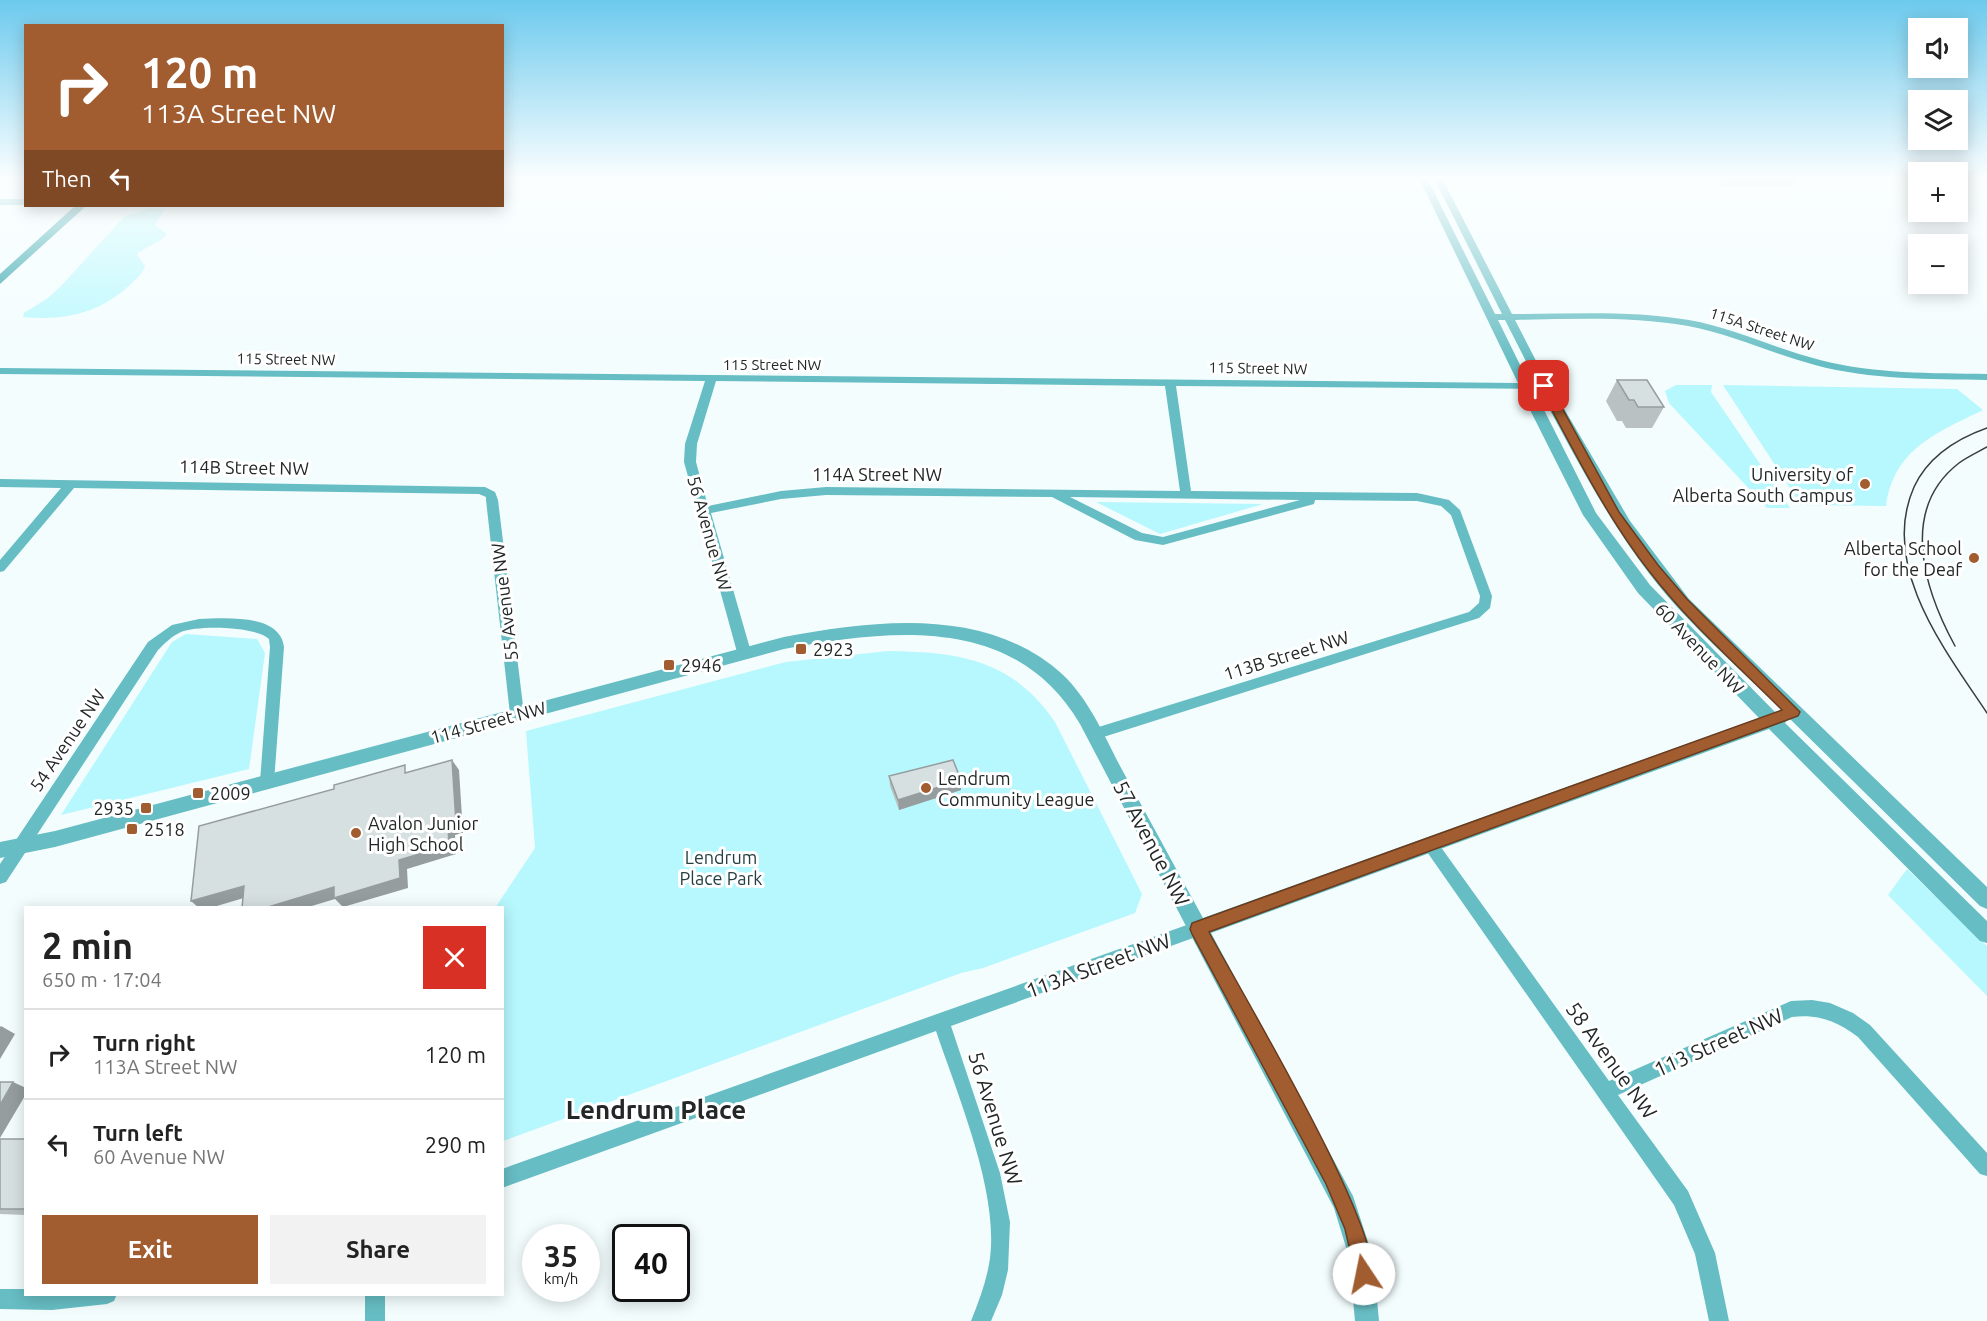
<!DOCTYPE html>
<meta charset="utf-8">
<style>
:root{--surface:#fff;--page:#f2f2f2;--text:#222;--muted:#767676;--line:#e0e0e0;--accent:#a15c30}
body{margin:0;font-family:Ubuntu,sans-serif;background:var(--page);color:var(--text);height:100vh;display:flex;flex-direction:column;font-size:22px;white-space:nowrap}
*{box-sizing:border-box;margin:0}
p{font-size:20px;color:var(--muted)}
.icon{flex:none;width:33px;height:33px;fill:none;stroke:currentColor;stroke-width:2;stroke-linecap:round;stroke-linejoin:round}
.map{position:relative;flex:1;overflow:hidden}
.panel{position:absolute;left:24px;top:906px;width:480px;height:390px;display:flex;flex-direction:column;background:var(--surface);border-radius:0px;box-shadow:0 3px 15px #0003}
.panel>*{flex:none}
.banner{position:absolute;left:24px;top:24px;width:480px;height:183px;border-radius:0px;box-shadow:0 3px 15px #0003;background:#a15c30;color:#fff;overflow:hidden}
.buttons{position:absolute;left:1908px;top:18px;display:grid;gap:12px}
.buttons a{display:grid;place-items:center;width:60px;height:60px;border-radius:0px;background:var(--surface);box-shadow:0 3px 15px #0003;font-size:30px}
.speed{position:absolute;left:522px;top:1224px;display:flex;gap:12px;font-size:30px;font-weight:700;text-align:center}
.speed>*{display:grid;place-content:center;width:78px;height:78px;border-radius:50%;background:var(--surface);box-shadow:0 3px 15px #0003;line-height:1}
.speed small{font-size:15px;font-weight:400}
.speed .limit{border:3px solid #111;border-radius:9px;background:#fff;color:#111}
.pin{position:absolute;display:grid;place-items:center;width:51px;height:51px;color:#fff;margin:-26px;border-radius:12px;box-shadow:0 3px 9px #0006}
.me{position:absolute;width:66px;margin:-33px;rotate:349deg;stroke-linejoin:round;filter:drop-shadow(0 0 4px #0008)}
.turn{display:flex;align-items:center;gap:21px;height:126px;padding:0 18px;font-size:27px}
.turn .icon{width:78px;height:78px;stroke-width:2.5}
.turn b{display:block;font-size:42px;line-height:51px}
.then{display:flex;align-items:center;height:57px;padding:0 18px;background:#0003;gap:12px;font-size:22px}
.round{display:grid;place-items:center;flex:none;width:63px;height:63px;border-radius:0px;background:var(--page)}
.headline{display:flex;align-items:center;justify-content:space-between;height:102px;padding:0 18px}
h1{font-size:36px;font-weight:600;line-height:45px}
.button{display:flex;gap:12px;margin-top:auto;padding:12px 18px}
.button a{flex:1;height:69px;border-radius:0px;background:var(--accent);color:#fff;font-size:24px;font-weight:600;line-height:69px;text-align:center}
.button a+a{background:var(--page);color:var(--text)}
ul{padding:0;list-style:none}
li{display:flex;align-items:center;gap:18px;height:90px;padding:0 18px;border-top:2px solid var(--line)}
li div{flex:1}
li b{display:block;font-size:22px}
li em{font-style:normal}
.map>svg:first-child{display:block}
.green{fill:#b6f8fd}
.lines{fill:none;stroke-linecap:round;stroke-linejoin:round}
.minor{fill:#66bdc3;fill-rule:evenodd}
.tertiary{fill:#66bdc3;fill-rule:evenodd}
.secondary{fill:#1999a0;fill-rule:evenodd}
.tram{stroke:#383d3d;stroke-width:1.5}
.wall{fill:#b9c1c2}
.shaded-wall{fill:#969d9e}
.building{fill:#d7e0e1;stroke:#969d9e;stroke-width:1.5}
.route{fill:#a15c30;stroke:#693c1f;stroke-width:1.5}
.poi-dot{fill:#a15c30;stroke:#fff;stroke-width:2}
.labels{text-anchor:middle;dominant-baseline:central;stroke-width:6;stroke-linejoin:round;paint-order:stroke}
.far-street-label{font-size:15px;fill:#232727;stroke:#fff}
.street-label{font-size:18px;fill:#232727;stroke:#fff}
.poi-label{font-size:18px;fill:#232727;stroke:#fff;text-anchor:start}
.park-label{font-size:18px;fill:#263f41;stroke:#fff}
.near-street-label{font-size:21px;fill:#232727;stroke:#fff}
.near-quarter-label{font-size:26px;font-weight:bold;fill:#232727;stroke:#fff}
</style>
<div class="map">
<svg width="1987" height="1321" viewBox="0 0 1987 1321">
<rect width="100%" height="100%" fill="#f3fdfe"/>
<g class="green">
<path d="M151,208L165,209L155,225L167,234L161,240L139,252L137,255L145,266C143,273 137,278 131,284C100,313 65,321 23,317L24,313L48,298L62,285L125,216Z"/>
<polygon points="1676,385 1712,385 1711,392 1790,508 1767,508 1669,403 1665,391"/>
<path d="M1723,385L1957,389L1983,410C1936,433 1894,449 1886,506L1801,505Z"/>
<polygon points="1096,502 1263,504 1160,534"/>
<polygon points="186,634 257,639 265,653 249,769 61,815 172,642"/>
<path d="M888,651C960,652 1013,660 1055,722L1142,894L1135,913L983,968L961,973L503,1141L502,908H495L535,848L526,731L786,662Z"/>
<polygon points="1907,869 1987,946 1987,996 1888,895"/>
</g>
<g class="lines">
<g class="minor">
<path d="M1419,178H1427L1495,314H1502L1434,178H1442L1512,314C1571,314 1631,310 1689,320C1734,328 1776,349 1820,360C1874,374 1931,373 1987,374V380C1929,379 1871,380 1815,365C1772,354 1732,334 1688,326C1631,316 1573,319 1515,320L1549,386L1544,389L1176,386L1191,491L1417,493L1449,500L1460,510L1492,596L1490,608L1479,618L1094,740L1089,738L1087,734L1089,730L1469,612L1479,603L1480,596L1451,515L1441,506L1417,501L1315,500L1314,504L1163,545L1135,540L1052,497L826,495L781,499L711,513L751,652L744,657L737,652L699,514L696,511L697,509L684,462L685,444L705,381L0,374V368L1518,383ZM1498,320H1505L1537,383H1529ZM716,381L1165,386L1180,491L826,487L781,491L708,506L696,462L697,444ZM1070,497L1300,500L1163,537L1142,533Z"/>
<rect x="0" y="199" width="26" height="6"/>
<polygon points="0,479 485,487 495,492 498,500 524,714 522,718 512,718 510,714 486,500 486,497 479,494 74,488 4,571 0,572 0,560 61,488 0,487"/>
<path d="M199,619C224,618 280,613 284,647L274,782L272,786L267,788L262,786L260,782L270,647L269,639C256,626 197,625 181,632C172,636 165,643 158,650L6,882L0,884V864L148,642L172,625Z"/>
<path d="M1430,837L1435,839L1609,1081L1791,1001L1812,1000L1830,1003L1853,1013L1870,1025L1987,1153V1176L1980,1174L1858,1037C1837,1021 1818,1014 1792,1017L1618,1095L1688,1191L1715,1253L1729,1321H1709L1695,1254L1674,1205L1425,849L1422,844L1425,839Z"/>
<path d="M1198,921L1204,924L1206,929L1204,934L951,1026L1000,1173L1010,1222L1008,1270L1002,1295L991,1321H971C981,1296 990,1272 991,1246C994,1181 957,1093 936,1031L502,1188V1169Z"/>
<polygon points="0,1289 26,1289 26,1294 117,1294 114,1301 107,1304 52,1310 0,1309"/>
<rect x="365" y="1294" width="20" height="27"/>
</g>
<path class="tertiary" d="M1525,382L1532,386L1596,513L1650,585L1775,712L1782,710C1747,676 1710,643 1677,607C1619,543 1578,462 1537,386L1539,383H1549L1630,521L1689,599L1987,887V909L1980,906L1789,718L1785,723L1987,921V943L1980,941L1769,729L1211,933L1353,1196L1373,1257L1379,1321H1355L1349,1257L1334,1208L1080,724C1016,614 891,629 784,649L55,847L0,858V842L55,831L784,637C876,620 986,606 1062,674C1088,698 1104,735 1120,766C1148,817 1175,867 1203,918L1759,718L1638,593L1583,515L1518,386Z"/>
<polygon class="secondary" points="75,206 86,206 0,284 0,274"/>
<g class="tram">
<path d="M1987,428C1956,439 1928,457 1914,487C1879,566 1945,650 1987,713"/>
<path d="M1955,646C1925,591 1898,510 1959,463C1967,457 1978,452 1987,447"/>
</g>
</g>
<g class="wall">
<polygon points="1716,178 1794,178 1796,180 1793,186 1723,186"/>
<polygon points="1617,380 1664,407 1652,428 1626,428 1622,421 1617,421 1606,401"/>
<polygon points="889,776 961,780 961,790 899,810 890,786"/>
<polygon points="0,1139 26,1139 26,1215 0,1214"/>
</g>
<g class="shaded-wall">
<polygon points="452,760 459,770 463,833 455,835 456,854 407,869 408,888 343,907 335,899 305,908 265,908 399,860 448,826"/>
<polygon points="961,780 961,790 899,810 898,800"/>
<polygon points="244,886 254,895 210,908 199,908 191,901"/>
<polygon points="1,1026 15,1034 0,1059 0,1027"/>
<polygon points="13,1082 26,1088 26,1094 0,1138 0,1105"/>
</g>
<g class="building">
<polygon points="1724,178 1794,178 1796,180 1726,180"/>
<polygon points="1617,380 1647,380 1664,407 1638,407 1634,400 1629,400"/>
<polygon points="452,760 456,823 448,826 449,845 399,860 400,878 334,898 334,887 265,908 242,908 244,886 191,901 199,826 334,789 334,785 405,765 405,773"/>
<polygon points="953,760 961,780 898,800 889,776"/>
<polygon points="0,1082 13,1082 0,1105"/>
<rect x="0" y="1139" width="26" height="70"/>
</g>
<linearGradient id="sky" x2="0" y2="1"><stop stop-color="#6ccaed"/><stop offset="0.49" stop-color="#fafeff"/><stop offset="1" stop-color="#fafeff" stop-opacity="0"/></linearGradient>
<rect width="1987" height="363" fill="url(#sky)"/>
<path class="route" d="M1541,384L1550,386L1619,512L1658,565L1687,599L1800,712L1798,716L1209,932C1237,985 1389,1238 1371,1281L1364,1284L1357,1281L1345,1229L1326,1184L1192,934L1190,929L1192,923L1782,710C1737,665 1688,622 1649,571C1605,515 1573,449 1539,386Z"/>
<g class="poi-dot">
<circle cx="1865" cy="484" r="6"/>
<circle cx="1974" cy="558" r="6"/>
<rect x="795" y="643" width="12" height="12" rx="3"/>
<rect x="663" y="659" width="12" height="12" rx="3"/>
<circle cx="926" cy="788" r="6"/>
<rect x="192" y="787" width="12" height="12" rx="3"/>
<rect x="140" y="802" width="12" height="12" rx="3"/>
<rect x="126" y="823" width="12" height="12" rx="3"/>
<circle cx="356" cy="833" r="6"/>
</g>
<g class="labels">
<g class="far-street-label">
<text transform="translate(1762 329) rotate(18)">115A Street NW</text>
<text transform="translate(286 359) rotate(1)">115 Street NW</text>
<text x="772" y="364">115 Street NW</text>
<text transform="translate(1258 368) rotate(1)">115 Street NW</text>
</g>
<g class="street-label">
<text transform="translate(244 467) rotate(1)">114B Street NW</text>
<text x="877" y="474">114A Street NW</text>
<text transform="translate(710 533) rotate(74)">56 Avenue NW</text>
<text transform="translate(504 602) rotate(-97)">55 Avenue NW</text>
<text transform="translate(1700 648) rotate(46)">60 Avenue NW</text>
<text transform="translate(1286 655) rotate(-17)">113B Street NW</text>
<text transform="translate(488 722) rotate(-15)">114 Street NW</text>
<text transform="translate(67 740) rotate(-56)">54 Avenue NW</text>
</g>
<g class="poi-label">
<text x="1853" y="474" text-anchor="end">University of<tspan x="1853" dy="21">Alberta South Campus</tspan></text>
<text x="1962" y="548" text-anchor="end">Alberta School<tspan x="1962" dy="21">for the Deaf</tspan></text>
<text x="813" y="649">2923</text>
<text x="681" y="665">2946</text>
<text x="938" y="778">Lendrum<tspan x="938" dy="21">Community League</tspan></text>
<text x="210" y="793">2009</text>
<text x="134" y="808" text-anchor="end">2935</text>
<text x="368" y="823">Avalon Junior<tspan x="368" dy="21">High School</tspan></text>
<text x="144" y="829">2518</text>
</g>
<g class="park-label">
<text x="721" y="857">Lendrum<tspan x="721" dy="21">Place Park</tspan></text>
</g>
<g class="near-street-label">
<text transform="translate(1152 843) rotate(62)">57 Avenue NW</text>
<text transform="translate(1098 965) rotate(-20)">113A Street NW</text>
<text transform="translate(1718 1042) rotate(-24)">113 Street NW</text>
<text transform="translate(1612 1060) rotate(54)">58 Avenue NW</text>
<text transform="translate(996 1118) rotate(73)">56 Avenue NW</text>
</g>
<g class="near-quarter-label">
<text x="656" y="1109">Lendrum Place</text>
</g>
</g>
</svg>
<div class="buttons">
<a><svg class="icon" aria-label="sound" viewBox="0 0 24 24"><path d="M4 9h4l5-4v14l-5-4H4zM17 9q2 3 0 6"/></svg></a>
<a><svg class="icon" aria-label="layers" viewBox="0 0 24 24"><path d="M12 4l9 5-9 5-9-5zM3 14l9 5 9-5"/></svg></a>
<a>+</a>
<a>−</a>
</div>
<div class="speed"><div>35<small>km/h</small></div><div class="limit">40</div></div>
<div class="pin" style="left:1544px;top:386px;background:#d93025"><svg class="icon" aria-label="arrive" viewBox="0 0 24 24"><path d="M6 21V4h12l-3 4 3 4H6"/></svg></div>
<svg class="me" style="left:1364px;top:1274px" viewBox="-20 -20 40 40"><circle r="19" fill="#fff"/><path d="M0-13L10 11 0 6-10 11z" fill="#a15c30"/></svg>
<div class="banner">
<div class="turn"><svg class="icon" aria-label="right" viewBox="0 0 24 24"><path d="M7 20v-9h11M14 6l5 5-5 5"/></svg><div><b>120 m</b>113A Street NW</div></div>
<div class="then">Then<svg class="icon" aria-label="left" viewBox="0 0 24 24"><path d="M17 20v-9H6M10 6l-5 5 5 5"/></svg></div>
</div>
<section class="panel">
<div class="headline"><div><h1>2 min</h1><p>650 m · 17:04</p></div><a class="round" style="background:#d93025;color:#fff"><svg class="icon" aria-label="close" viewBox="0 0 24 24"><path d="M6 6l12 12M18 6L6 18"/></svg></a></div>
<ul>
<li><svg class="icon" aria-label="right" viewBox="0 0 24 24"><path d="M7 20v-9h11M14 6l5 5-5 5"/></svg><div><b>Turn right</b><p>113A Street NW</p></div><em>120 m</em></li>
<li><svg class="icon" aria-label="left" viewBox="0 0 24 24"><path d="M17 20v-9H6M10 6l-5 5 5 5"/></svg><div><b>Turn left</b><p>60 Avenue NW</p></div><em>290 m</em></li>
</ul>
<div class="button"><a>Exit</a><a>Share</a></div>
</section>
</div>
